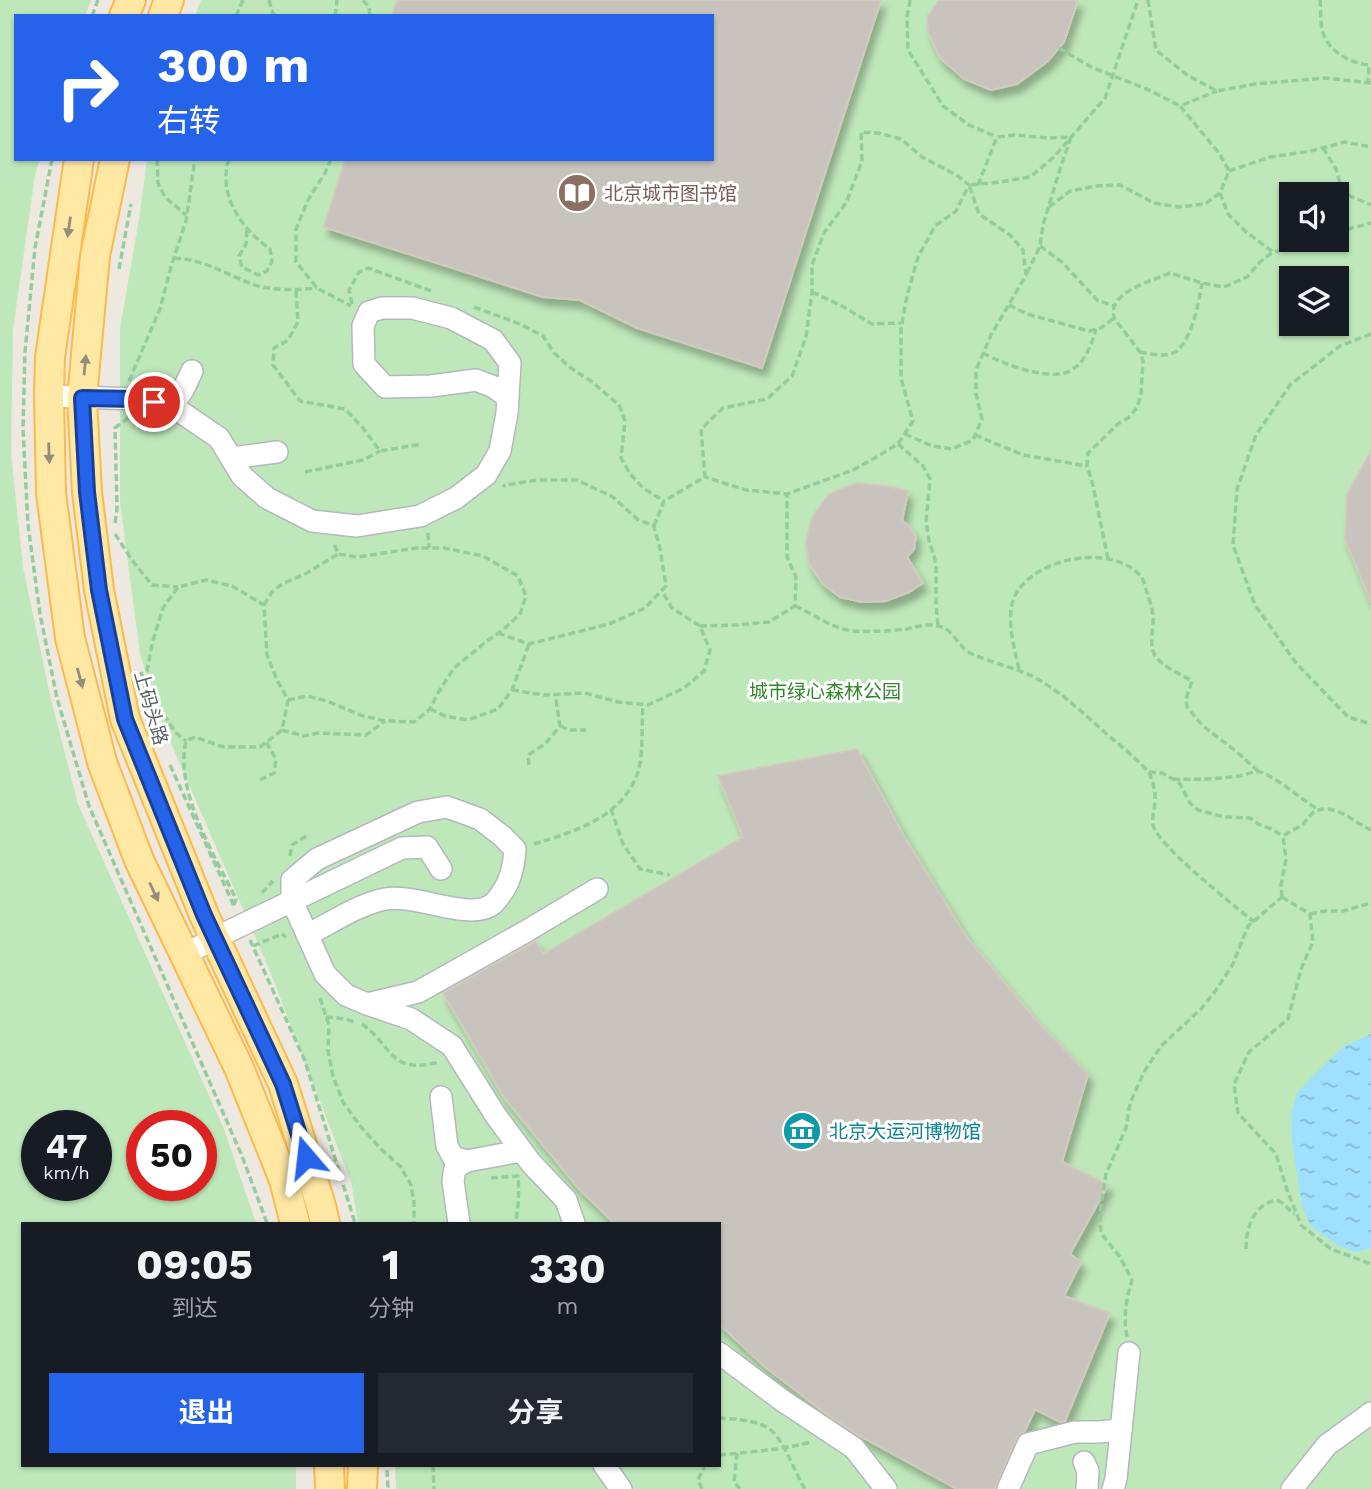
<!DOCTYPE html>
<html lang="zh">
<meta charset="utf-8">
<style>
:root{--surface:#171b24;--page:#242831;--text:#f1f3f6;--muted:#9ea1a6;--accent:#2563eb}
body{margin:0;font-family:"Work Sans","Noto Sans SC",sans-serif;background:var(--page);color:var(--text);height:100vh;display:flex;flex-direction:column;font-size:26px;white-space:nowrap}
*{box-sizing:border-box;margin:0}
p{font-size:23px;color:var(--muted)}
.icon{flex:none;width:38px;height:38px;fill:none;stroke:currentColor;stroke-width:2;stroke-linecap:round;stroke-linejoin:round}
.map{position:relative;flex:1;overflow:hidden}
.sheet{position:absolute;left:21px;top:1222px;width:700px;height:245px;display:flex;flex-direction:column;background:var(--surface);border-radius:0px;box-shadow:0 2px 5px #0004}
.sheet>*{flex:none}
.top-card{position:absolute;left:14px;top:14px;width:700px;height:147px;border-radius:0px;box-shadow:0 2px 5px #0004;background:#2563eb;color:#fff;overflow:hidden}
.buttons{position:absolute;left:1279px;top:182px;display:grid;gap:14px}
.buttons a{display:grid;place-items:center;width:70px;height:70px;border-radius:0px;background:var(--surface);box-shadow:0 2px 5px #0004;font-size:35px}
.speed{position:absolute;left:21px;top:1110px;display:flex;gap:14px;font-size:35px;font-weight:700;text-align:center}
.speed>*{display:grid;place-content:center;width:91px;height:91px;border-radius:50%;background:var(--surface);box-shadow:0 2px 5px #0004;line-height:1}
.speed small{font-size:18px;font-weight:400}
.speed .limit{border:10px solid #d22;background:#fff;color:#111}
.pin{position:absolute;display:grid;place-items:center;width:60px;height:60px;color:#fff;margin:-30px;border:4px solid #fff;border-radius:50%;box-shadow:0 2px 7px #0007}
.me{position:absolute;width:77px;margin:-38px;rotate:343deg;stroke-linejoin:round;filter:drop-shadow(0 0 5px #0008)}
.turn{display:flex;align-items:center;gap:24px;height:147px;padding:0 28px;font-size:32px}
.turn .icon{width:91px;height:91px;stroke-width:2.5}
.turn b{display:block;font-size:49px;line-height:60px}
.eta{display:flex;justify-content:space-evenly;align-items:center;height:119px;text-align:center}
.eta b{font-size:42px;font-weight:700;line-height:49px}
.action{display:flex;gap:14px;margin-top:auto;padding:14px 28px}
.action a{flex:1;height:80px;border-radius:0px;background:var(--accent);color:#fff;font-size:28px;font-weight:700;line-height:80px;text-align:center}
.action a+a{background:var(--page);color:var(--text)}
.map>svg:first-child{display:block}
.green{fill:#bfe8ba;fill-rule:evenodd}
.water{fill:url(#water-ripples)}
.building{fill:#c9c3bd;stroke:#d3cabe;stroke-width:2;filter:url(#shadow)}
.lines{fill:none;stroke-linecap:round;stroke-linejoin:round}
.minor-casing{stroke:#b3b8bc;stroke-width:24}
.major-casing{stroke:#fdb94a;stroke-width:32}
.path{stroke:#94cc9e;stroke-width:3.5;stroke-dasharray:7 3.5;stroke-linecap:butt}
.minor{stroke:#fff;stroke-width:21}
.major{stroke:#ffe7a4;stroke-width:28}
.oneway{fill:#938e7a}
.route-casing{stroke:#184099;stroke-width:18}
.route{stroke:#2563eb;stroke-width:12}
.labels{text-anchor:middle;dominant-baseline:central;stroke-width:6;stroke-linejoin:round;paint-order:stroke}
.education-label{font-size:19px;fill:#785e54;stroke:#fff;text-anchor:start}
.park-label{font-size:19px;fill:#32862e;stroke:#fff}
.street-label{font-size:19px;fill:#595e63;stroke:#fff}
.culture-label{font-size:19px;fill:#0d838f;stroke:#fff;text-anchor:start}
</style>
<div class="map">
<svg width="1371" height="1489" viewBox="0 0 1371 1489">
<defs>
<pattern id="water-ripples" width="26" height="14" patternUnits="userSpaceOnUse" patternTransform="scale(1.75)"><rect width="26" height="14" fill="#9fdfff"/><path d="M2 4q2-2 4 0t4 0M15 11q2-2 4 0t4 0" fill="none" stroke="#85b8d2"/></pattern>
<filter id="shadow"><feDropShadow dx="4.5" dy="8" stdDeviation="3.5" flood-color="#0004"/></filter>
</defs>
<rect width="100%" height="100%" fill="#eee9e0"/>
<g class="green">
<path d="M0,0H91L85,16H16V159H40L35,175L13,330L11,452L23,567L50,695L78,804L224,1129L256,1223H23V1465H296V1489H0ZM37,1125H96V1185H37ZM142,1125H201V1185H142Z"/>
<path d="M201,0H1371V1489H396L395,1465H719V1223H358L351,1182L269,969L163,725L140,654L120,502V329L139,219L147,159H712V16H195ZM1292,194H1337V240H1292ZM1292,278H1337V324H1292Z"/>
</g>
<polygon class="water" points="1371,1034 1371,1248 1355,1252 1337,1245 1311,1226 1302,1206 1292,1142 1291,1114 1297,1093 1310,1079 1343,1047"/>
<g class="building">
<polygon points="397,0 881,0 762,368 637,328 580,300 543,297 324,227 345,159 712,159 712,16 392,16"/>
<polygon points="939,0 1078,0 1064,42 1048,61 1017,84 991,90 964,79 940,58 928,32 927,17"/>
<polygon points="1371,451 1371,602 1345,539 1347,494"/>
<polygon points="856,483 887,486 908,491 902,521 909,526 916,536 914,549 907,557 923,583 909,592 886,601 862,602 840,597 823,584 809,564 806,542 812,517 829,494"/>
<polygon points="857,749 904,836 968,939 1035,1019 1088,1074 1062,1162 1108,1185 1070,1254 1081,1262 1064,1296 1110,1313 1065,1421 1060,1422 1035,1409 1025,1431 1020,1434 1016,1439 995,1489 957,1489 858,1435 829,1416 765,1367 719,1324 719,1223 614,1223 579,1189 505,1099 443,993 536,941 543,954 743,837 718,776"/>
</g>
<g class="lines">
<g class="minor-casing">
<g id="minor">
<polyline points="49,396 136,399 172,406 183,390 192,371"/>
<polyline points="172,406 219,438 242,476 267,498 312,521 357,526 420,516 456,498 486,475 500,451 507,413 510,363 493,340 451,318 412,308 382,308 369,312 363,326 364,364 385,387 431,386 476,380 494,387 508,398"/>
<polyline points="231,458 277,452"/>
<path d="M307,935C333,922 357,905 385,899C416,893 472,923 494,903C497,900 499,897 501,894C511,881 514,865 515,849L502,836L480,819L447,807L418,812L317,859L292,880V901L325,974L346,995L367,1004L411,1019L452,1046L496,1116L531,1163L566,1200L574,1223"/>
<polyline points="184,955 215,938 402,848 427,847 441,869"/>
<polyline points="367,1004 418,992 525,932 597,889"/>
<polyline points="441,1097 447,1146 453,1157 467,1161"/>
<polyline points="459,1223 453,1181 455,1168 467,1161 521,1151"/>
<polyline points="719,1353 783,1401 854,1448 886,1489"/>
<polyline points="1084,1462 1088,1471 1087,1489"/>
<polyline points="604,1465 621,1489"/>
<polyline points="1008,1489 1028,1444 1075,1432 1098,1432 1121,1430"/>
<polyline points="1113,1489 1116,1479 1129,1353"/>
<polyline points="1292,1489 1327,1445 1371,1413"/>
</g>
</g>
<g class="major-casing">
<g id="major">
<polyline points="124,16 131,0"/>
<polyline points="163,16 169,0"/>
<polyline points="79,159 50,357 49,396 51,493 70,638 102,762 139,860 239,1068 284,1180 295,1223"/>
<polyline points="115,159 95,256 82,398 87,492 99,590 125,719 204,915 283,1084 321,1206 325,1223"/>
<polyline points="329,1465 330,1489"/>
<polyline points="362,1489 363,1465"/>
</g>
</g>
<g class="path">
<polyline points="269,0 273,14 276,16"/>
<polyline points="363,0 369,7 370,16"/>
<polyline points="910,0 907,17 908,50 943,106 969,125 997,137"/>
<polyline points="1148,0 1156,50 1187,75 1217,91 1255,84 1326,78 1371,83"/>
<path d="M1320,0C1321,9 1320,20 1322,29C1327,51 1349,63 1369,65L1368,82"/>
<polyline points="92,16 98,0"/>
<polyline points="236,16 243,0"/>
<polyline points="335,16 337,0"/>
<polyline points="1059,48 1091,67 1149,90 1180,106"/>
<polyline points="1323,148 1336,169 1341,187 1332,194"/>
<polyline points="52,159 35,248 25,352 23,429 28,525 40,614 57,698 89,806 242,1156 267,1223"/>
<polyline points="157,159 158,183 165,197 186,215"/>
<path d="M229,159C217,195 242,229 270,249L272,261L267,271L258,275L242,267L239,256L246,244L247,229"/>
<polyline points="331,159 325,173 308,200 296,229 296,262 317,288 351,306"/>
<polyline points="1229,171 1270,157 1311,151 1345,142 1371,147"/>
<polyline points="978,185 997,137 1015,135 1048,138 1071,137 1060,169 1043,225 1040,246 1027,273"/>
<polyline points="1341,187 1350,196 1371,205"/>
<polyline points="1220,193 1228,214 1245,231 1273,252"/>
<polyline points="1049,207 1070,191 1096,186 1120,185 1154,203 1178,207 1205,204 1220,193 1229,171 1219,153 1180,106 1217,91"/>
<polyline points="1337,232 1371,223"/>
<polyline points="1040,246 1062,262 1097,300 1114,306"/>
<path d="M174,258C206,260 223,273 252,284C269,291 298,290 317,288"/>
<polyline points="119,269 131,204"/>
<polyline points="296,291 298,322 288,340 274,348 273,365 300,401 345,409 363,428 380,451 422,444"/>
<polyline points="812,292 842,306 872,324 901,323"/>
<polyline points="352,304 349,290 359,272 368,268 434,292"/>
<polyline points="1009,305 1027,314 1089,331 1101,328 1114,318"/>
<polyline points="474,307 520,324 543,336 554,353 571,368 591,381 619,405 625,421 621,458 630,474 643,488 664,501"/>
<polyline points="1371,334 1340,346 1290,385 1256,435 1237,489 1233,545 1255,605 1296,663 1348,717 1371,724"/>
<path d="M1140,352C1150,354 1162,357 1173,353C1191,345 1199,302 1202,283"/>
<path d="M983,353C1003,364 1036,376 1059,374C1066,374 1074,369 1079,364C1088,355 1092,342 1096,329"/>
<polyline points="129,381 160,309 171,267 186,221 195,159"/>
<polyline points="905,434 932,446 952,449 973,440 982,419 976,394 976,370 991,335 1026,275 1023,250 1010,235 979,214 969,185 1000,182 1030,177 1054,157 1105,98 1138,0"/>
<polyline points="975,435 1023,455 1087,466"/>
<polyline points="898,444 923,466 930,479 926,521 929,541 936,563 936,605 938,626"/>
<polyline points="305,472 363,460 380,451"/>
<polyline points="115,523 117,509 115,428 128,418"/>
<polyline points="654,526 664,501 705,477 701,429 723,408 767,399 792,376 806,337 812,292 812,265 824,233 846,203 862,161 861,132 878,133 901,139 922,157 958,176 969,185 956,211 935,226 918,257 907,296 901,329 901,378 913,421 898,444 873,459 853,470 787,494 746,490 705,477"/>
<polyline points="428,533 429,548"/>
<polyline points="115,534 132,560 152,585 178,587"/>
<path d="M1108,559L1092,481L1087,466L1088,453L1118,424L1128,418L1137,408L1141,394L1143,361L1140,352L1114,318C1114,315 1113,311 1114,307C1120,289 1154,280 1170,273L1202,283L1224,287L1247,277L1260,262L1273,252L1294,247L1314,240"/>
<polyline points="264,605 272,592 282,584 307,573 338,554 334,543"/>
<path d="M795,606C814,614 832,629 854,631C869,632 891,631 907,629C916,627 929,623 938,626C954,629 957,646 970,653C991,663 1014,667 1034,677C1063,693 1085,715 1109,736C1123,748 1137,759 1149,772C1153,782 1156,792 1155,803C1154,810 1152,818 1153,825C1157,845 1235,906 1254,922"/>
<polyline points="700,626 736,625 769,622 795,606 796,577 787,557 787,494"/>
<polyline points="498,633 529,644 609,624 645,608 666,586 660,549 654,526 637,519 613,497 577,480 538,480 505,485 503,487"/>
<path d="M1019,669C1014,648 1004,611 1017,592C1039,557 1110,544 1140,575C1143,578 1145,585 1146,590C1149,598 1152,607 1153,616C1154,628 1148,646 1156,657C1165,668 1180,674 1192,681L1186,699L1187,707L1203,726L1237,752L1259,772"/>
<polyline points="141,672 157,732"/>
<path d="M145,682L152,644L163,608L178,587L206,580L232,586L264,605L267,655L277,680L288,700L282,730L260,747H223L195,737L186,741C174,791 215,856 236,899L234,905"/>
<polyline points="146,689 176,733 186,741"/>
<polyline points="512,690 544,695 585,693 618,702 648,705 684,688 704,671 710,650 700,626 672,608 662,591"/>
<polyline points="288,700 307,696 327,701 360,715 385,721 414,722 430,709 438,693 454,668 487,641 503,630 520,614 526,596 518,576 483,556 444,548 416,548 358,557 338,554"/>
<polyline points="430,709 445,716 468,720 498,709 512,690 529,644"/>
<polyline points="560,726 570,730 586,730"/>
<polyline points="282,730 304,736 318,733 366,735 385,721"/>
<polyline points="170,765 235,908"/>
<polyline points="529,765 528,755 545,744 560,726 555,694"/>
<polyline points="1149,772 1162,773 1173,779 1180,784 1190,803 1198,810 1224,817 1250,818 1258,824 1271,829 1283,836"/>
<path d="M1173,779C1195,780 1217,779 1239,776C1245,775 1253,771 1260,772C1272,774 1305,802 1319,810"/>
<polyline points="260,780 274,773 276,759 266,742"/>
<polyline points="611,809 623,844 640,869 670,875"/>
<path d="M534,844C574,832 623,817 638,772C644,752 641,726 643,706"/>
<polyline points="290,856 292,845 308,835"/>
<polyline points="262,893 273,881"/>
<polyline points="1282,897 1310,914 1313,942 1301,969 1288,1019 1249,1052 1234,1084 1238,1113 1276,1154 1287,1190 1301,1225 1331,1249 1371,1264"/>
<path d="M1282,897L1281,885L1286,859L1283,836C1290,832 1297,828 1303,824C1307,820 1310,815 1314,812C1333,801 1355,823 1371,830"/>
<polyline points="1310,914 1325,911 1343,911 1371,903"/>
<polyline points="250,940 305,1061 355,1223"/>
<polyline points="253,946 282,934 286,937"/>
<polyline points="320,998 329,1025 328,1051 333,1076 343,1102 361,1127 381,1149 400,1166 411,1185 414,1202 414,1223"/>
<polyline points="326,1017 345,1019 355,1022"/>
<path d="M362,1024C394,1047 389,1075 439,1062"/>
<path d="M491,1178L518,1176C519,1192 519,1208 515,1223"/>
<path d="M1246,1249C1246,1232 1251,1212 1266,1204C1271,1201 1277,1199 1282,1203C1287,1206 1289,1211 1295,1214"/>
<path d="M1127,1337C1123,1317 1126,1300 1132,1280L1120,1257L1101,1233L1100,1213L1106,1174L1126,1128L1130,1103L1144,1072L1161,1046L1201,1009L1216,990L1233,964L1248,926L1282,897"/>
<path d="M719,1418C735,1419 760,1420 772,1431C785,1443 795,1473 805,1489"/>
<polyline points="737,1453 734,1482 740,1489"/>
<path d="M719,1455C750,1452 781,1450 811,1442"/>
<polyline points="433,1465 434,1489"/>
<polyline points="387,1470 388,1489"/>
<polyline points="702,1489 698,1480 705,1465"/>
</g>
<use href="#minor" class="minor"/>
<use href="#major" class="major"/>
</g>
<defs><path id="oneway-solid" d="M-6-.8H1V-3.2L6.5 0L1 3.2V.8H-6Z" transform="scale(1.75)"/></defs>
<g class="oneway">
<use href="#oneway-solid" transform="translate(69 227) rotate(98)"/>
<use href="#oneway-solid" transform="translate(85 365) rotate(-85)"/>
<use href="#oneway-solid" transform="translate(49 453) rotate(88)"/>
<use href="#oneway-solid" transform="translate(80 678) rotate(75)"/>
<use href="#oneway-solid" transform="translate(154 892) rotate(65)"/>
</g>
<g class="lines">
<g class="route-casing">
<polyline id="route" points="154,402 136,399 82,398 87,492 99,590 125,719 204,915 283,1084 306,1157"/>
</g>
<use href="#route" class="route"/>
</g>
<defs>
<g id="library-disc" transform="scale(2.0125)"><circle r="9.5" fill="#8d6e63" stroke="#fff"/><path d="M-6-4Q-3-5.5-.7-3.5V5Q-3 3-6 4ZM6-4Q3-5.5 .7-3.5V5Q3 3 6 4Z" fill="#fff"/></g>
<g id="museum-disc" transform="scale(2.0125)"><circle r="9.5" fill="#0f9aa8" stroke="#fff"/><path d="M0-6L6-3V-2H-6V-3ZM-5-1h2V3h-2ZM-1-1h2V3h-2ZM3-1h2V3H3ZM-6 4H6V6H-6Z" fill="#fff"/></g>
</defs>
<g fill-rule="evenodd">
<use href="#library-disc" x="577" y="193"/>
<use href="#museum-disc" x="802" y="1131"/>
</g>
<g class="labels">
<g class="education-label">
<text x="604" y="193">北京城市图书馆</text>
</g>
<g class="park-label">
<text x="825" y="691">城市绿心森林公园</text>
</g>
<g class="street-label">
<text transform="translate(151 708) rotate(74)">上码头路</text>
</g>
<g class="culture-label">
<text x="829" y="1131">北京大运河博物馆</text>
</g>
</g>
</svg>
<div class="buttons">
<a><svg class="icon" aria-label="sound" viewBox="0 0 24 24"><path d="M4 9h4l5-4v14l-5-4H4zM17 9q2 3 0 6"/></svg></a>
<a><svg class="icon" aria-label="layers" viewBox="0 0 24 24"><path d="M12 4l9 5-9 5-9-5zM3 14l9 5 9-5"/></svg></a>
</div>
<div class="speed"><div>47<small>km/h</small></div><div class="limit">50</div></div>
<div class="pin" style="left:154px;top:402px;background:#d93025"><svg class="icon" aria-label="arrive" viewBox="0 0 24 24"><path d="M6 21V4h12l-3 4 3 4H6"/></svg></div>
<svg class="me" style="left:306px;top:1157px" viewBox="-20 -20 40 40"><path d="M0-17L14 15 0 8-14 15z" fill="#2563eb" stroke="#fff" stroke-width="4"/></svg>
<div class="top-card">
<div class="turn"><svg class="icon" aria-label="right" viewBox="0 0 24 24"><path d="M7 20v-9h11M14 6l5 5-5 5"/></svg><div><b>300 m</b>右转</div></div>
</div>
<section class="sheet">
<div class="eta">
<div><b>09:05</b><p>到达</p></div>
<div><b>1</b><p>分钟</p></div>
<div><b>330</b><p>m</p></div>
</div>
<div class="action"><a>退出</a><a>分享</a></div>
</section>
</div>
